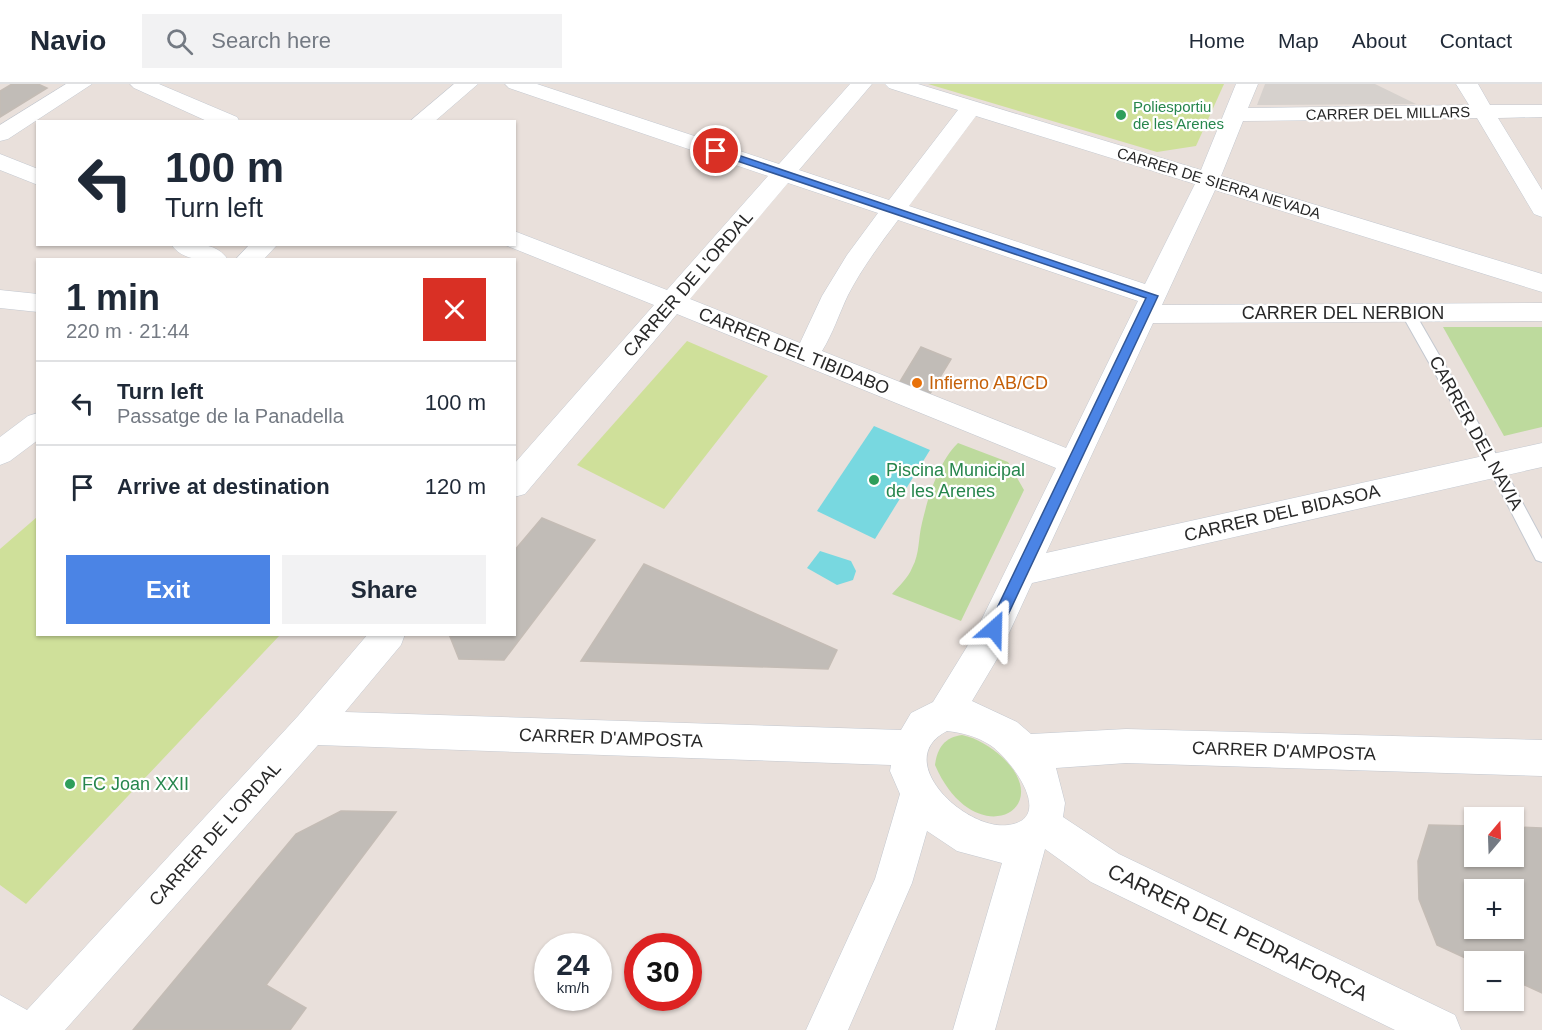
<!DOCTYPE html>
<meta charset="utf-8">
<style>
:root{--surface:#fff;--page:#f2f2f3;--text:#1f2937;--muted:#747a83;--line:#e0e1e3;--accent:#4b84e5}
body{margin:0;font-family:Arial,sans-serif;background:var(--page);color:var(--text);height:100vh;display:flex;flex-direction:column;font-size:22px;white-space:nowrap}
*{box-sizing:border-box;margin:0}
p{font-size:20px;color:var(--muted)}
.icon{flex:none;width:33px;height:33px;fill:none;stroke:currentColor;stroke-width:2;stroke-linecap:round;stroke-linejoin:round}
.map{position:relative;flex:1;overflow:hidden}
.drawer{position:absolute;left:36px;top:174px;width:480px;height:378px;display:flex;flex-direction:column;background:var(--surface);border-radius:0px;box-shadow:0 2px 4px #0004}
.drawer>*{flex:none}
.hud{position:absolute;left:36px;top:36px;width:480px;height:126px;border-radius:0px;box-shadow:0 2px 4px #0004;background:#fff;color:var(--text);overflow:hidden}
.needle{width:39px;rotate:19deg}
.controls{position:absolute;left:1464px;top:723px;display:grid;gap:12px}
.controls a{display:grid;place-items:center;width:60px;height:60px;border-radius:0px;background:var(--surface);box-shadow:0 2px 4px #0004;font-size:30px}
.speed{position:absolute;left:534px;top:849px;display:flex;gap:12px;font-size:30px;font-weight:700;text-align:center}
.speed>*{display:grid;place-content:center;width:78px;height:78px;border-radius:50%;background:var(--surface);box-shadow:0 2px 4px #0004;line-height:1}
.speed small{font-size:15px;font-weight:400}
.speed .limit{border:9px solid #d22;background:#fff;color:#111}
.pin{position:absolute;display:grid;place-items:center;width:51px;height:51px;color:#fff;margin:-26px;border:3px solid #fff;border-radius:50%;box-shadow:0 2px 6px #0007}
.me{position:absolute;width:66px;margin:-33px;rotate:25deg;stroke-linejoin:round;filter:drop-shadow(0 0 4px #0008)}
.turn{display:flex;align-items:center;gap:21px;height:126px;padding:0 30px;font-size:27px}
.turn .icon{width:78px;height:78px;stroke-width:2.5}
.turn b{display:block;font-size:42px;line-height:51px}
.round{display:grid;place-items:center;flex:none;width:63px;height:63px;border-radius:0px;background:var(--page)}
.head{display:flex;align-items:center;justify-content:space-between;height:102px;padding:0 30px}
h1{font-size:36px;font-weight:700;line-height:45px}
.button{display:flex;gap:12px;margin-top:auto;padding:12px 30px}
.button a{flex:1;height:69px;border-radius:0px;background:var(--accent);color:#fff;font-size:24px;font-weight:700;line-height:69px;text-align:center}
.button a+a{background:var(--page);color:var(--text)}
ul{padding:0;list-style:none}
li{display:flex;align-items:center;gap:18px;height:84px;padding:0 30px;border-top:2px solid var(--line)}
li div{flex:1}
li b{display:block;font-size:22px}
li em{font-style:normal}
header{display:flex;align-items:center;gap:36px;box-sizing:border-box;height:84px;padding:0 30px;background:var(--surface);border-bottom:2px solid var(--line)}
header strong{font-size:28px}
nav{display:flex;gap:33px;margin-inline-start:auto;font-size:21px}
.search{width:420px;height:54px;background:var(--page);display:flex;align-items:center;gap:15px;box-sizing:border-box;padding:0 21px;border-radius:0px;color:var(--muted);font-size:22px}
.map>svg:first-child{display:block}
.green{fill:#bdda9d}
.pitch{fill:#cfe09a}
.plaza{fill:#d6d1cd}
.water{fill:#78d8e0}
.building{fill:#c1bcb7;stroke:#c4bcb5;stroke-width:1.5;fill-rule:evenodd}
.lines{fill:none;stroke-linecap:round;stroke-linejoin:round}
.lane-casing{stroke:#c3c8d0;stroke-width:2}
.street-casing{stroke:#c3c8d0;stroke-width:1}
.lane{fill:#fff;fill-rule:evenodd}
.street{fill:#fff;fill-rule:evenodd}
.route{fill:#4b84e5;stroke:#315695;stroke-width:1.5}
.leisure-dot{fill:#2e9e5b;stroke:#fff;stroke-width:2}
.food-dot{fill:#e8710a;stroke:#fff;stroke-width:2}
.labels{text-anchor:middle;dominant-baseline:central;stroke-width:4.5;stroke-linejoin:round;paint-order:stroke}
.far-leisure-label{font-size:15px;fill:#27864d;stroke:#fff;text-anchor:start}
.far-street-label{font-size:15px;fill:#282828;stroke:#fff}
.street-label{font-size:18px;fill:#282828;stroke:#fff}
.food-label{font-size:18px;fill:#c56008;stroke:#fff;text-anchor:start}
.leisure-label{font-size:18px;fill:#27864d;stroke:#fff;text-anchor:start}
.near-street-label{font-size:21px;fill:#282828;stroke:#fff}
</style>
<header>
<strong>Navio</strong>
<div class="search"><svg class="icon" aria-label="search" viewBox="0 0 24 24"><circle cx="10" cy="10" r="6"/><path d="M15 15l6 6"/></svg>Search here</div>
<nav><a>Home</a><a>Map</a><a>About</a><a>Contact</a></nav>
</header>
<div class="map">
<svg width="1542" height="946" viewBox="0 0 1542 946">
<rect width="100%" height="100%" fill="#e9e0db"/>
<g class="green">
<polygon points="1443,243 1542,243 1542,343 1504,352"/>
<path d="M958,359L1008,378L1024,406L961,537L892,510C899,502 908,494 912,484C920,469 918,454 922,439C928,413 939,377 958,359Z"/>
<path d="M962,651C977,654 991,663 1002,673C1059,726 974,771 935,681C937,664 945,653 962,651Z"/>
</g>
<g class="pitch">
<polygon points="928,0 1224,0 1196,62 1157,68"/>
<polygon points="687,257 768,292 664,425 577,381"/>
<polygon points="37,433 38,550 280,551 26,820 0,801 0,465"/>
</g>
<polygon class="plaza" points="1265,0 1375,0 1416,20 1257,21"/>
<g class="water">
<polygon points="874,342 930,366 875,455 817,427"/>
<polygon points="820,467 851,477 856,487 853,496 837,501 807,484"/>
</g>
<g class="building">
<polygon points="12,0 38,0 47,4 0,33 0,7"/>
<polygon points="921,263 951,275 928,313 898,301"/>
<polygon points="542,434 595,456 504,576 459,575 449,550 514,550 514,467"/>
<polygon points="644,480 837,566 828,585 581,577"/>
<polygon points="341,727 396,728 266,901 306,924 290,946 133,946 296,750"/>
<path d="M1429,741L1474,742V772H1514V743L1542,744V909L1514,896V878H1474L1437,861L1419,815L1418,777ZM1474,806H1514V844H1474Z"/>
</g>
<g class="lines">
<g class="lane-casing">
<polygon id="lane" points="1408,224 1415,229 1500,377 1542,455 1542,478 1536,476 1489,385 1401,229"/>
</g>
<g class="street-casing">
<g id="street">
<polygon points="66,0 92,0 8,55 0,57 0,41"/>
<polygon points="130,0 159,0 237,33 240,38 209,38 134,4"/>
<polygon points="454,0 478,0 434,38 409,38"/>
<path d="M505,0H537L779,80L850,0H872L799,86L889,116L958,26L889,4L885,0H918L1201,86L1236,0H1258L1248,24L1469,21L1456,0H1478L1490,21H1542V33L1498,34L1542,106V133L1534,130L1477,34L1243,37L1221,92L1542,190V208L1215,106L1162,221L1542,219V237L1153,239L1046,469L1542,359V383L1032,499L997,575L972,617L1017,638L1031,650L1126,645L1542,656V692L1126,679L1056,684L1065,719L1063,733L1119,770L1455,931L1461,946H1395L1091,798L1045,765L995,946H953L1002,779L957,767L927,747L912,799L848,946H806L875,795L900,710L890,687L891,681L318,661L65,946H0V911L27,926L298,632L368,550H405L401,561L345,628L901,646L911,629L933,618L973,553L1056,384L677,230L525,410L514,413V380L654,221L505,161L514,160V147L667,206L768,92L509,4ZM976,32L1195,100L1145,200L909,122ZM788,99L878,129L847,171L822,212L800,259L690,215ZM898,136L1138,217L1066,364L822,267C833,249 839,230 848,211C862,184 880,160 898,136ZM947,647C963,649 976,652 990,661C1011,675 1056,735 1008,741C966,747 890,676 947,647Z"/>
<polygon points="0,70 38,85 38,101 0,86"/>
<path d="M171,160C190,160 217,157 228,176C209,176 183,179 171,160Z"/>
<polygon points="250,160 278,160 263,176 235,176"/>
<polygon points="0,206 38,210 38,228 0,224"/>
<polygon points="38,329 38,356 10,377 0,381 0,353 28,332"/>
</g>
</g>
<use href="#lane" class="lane"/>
<use href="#street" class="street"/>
</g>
<polygon class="route" points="713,65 720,65 1158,212 999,550 989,550 987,545 1146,214 713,69"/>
<g class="leisure-dot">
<circle cx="1121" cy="31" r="6"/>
<circle cx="874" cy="396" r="6"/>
<circle cx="70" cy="700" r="6"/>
</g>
<circle class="food-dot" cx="917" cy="299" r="6"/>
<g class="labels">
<g class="far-leisure-label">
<text x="1133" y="22">Poliesportiu<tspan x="1133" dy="17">de les Arenes</tspan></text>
</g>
<g class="far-street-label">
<text transform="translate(1388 29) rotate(-1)">CARRER DEL MILLARS</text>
<text transform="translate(1219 99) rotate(17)">CARRER DE SIERRA NEVADA</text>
</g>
<g class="street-label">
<text transform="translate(688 200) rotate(-49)">CARRER DE L'ORDAL</text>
<text x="1343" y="229">CARRER DEL NERBION</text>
<text transform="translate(794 267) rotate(22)">CARRER DEL TIBIDABO</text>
<text transform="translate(1476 349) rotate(61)">CARRER DEL NAVIA</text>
<text transform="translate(1282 429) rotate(-13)">CARRER DEL BIDASOA</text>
<text transform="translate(611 654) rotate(2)">CARRER D'AMPOSTA</text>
<text transform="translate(1284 667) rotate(2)">CARRER D'AMPOSTA</text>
<text transform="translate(215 750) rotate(-48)">CARRER DE L'ORDAL</text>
</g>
<g class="food-label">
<text x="929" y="299">Infierno AB/CD</text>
</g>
<g class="leisure-label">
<text x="886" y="386">Piscina Municipal<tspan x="886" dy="21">de les Arenes</tspan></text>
<text x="82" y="700">FC Joan XXII</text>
</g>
<g class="near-street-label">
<text transform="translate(1238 848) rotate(26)">CARRER DEL PEDRAFORCA</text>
</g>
</g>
</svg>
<div class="controls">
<a><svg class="needle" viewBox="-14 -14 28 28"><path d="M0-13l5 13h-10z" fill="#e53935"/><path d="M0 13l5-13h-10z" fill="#747a83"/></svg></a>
<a>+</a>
<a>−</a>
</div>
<div class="speed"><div>24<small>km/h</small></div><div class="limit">30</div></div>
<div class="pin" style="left:716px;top:67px;background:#d93025"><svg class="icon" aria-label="arrive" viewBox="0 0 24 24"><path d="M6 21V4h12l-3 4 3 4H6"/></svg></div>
<svg class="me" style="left:994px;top:545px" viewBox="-20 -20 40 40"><path d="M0-17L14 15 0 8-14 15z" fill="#4b84e5" stroke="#fff" stroke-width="4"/></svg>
<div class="hud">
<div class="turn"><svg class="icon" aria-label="left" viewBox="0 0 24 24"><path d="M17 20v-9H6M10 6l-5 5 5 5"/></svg><div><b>100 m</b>Turn left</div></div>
</div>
<section class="drawer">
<div class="head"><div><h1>1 min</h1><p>220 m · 21:44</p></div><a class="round" style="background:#d93025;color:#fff"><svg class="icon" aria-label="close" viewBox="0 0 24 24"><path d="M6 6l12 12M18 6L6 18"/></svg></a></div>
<ul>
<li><svg class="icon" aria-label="left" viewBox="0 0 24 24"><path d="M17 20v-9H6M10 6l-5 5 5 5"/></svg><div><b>Turn left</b><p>Passatge de la Panadella</p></div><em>100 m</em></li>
<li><svg class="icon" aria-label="arrive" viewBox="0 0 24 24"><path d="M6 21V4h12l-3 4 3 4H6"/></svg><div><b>Arrive at destination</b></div><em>120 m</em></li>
</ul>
<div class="button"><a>Exit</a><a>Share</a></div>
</section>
</div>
